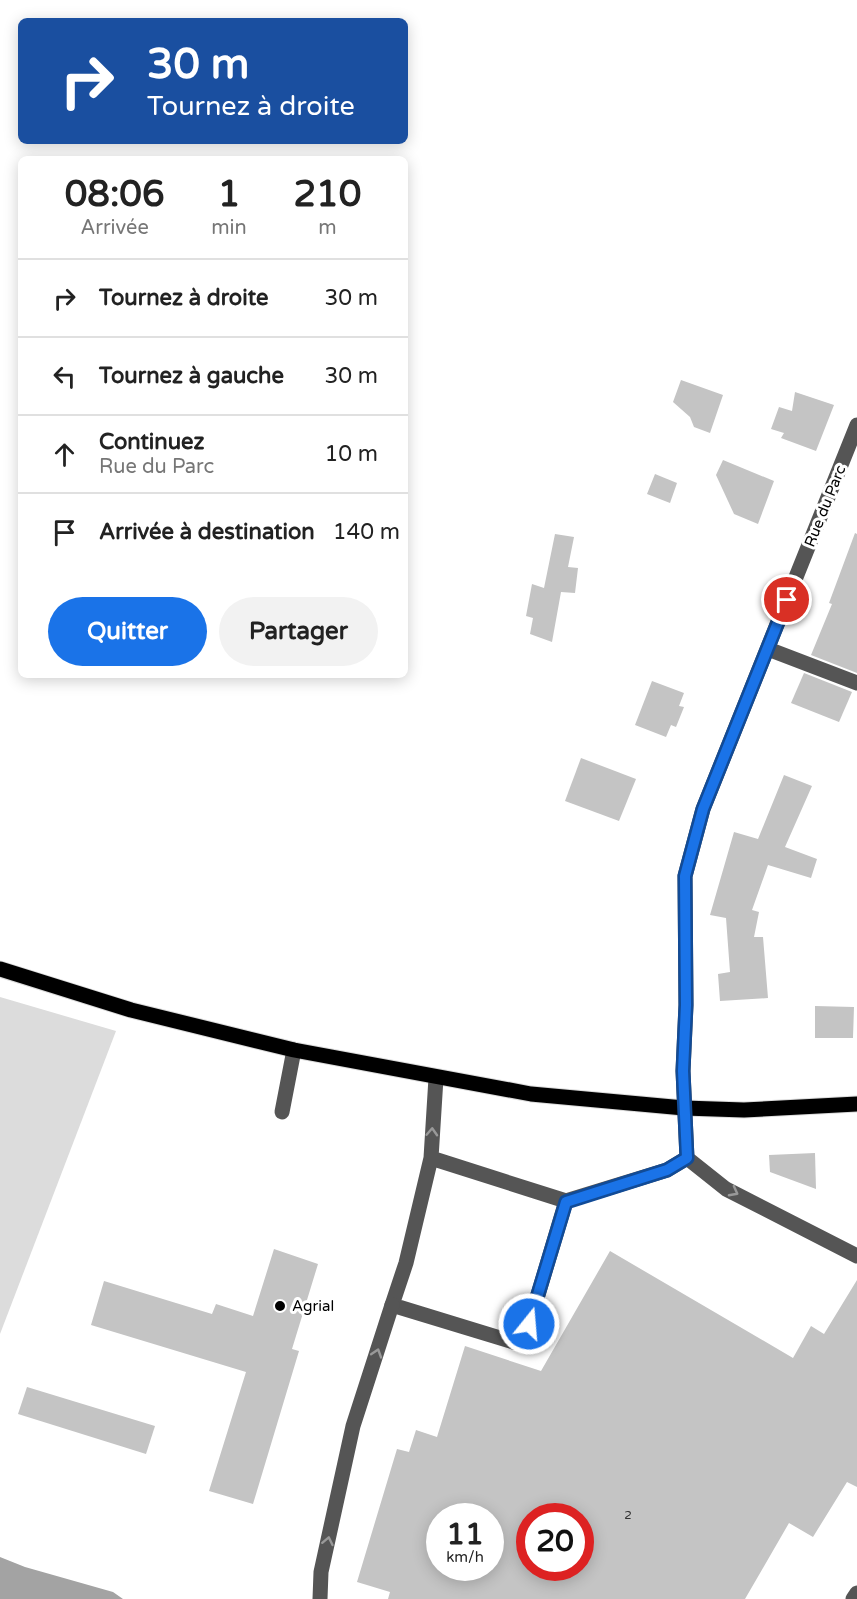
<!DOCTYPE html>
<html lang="fr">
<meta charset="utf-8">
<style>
:root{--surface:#fff;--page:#f2f2f2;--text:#222;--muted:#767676;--line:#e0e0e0;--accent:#1a73e8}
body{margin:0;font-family:"Varela Round",sans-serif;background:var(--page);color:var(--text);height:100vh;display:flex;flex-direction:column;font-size:22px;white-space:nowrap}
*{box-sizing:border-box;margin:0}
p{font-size:20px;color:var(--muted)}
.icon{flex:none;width:33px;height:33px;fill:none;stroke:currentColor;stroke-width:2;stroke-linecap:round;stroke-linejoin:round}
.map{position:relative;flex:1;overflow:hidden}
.sheet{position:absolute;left:18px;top:156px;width:390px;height:522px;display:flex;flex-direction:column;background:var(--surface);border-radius:9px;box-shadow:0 3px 15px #0003}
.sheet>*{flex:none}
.banner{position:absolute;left:18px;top:18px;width:390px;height:126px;border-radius:9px;box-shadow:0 3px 15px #0003;background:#1a4fa0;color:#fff;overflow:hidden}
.speed{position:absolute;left:426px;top:1503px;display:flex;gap:12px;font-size:30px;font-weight:700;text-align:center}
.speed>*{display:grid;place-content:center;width:78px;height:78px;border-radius:50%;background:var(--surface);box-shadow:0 3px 15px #0003;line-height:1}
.speed small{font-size:15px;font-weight:400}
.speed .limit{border:9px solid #d22;background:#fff;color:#111}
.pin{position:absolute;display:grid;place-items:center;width:51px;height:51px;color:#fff;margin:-26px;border:3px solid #fff;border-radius:50%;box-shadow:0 2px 6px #0007}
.me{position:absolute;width:66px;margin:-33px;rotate:17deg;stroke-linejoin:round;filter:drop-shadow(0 0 4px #0008)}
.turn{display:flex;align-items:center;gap:21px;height:126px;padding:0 30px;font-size:27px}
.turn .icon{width:78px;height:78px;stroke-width:2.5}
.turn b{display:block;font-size:42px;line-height:51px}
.eta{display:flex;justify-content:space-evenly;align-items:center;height:102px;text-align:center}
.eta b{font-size:36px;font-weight:700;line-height:42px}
.action{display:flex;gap:12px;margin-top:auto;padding:12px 30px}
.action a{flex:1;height:69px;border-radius:36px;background:var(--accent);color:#fff;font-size:24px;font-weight:700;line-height:69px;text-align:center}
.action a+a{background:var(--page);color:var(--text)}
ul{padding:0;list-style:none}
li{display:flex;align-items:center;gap:18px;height:78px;padding:0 30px;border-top:2px solid var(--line)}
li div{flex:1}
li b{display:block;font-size:22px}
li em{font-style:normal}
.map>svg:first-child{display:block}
.green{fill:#dcdcdc}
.water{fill:#a3a3a3}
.building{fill:#c4c4c4;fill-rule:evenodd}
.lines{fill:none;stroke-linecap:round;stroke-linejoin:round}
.major-casing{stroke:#dbdbdb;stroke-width:17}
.minor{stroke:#555;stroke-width:15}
.major{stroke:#000;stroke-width:15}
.oneway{stroke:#999}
.route-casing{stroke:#114b97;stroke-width:15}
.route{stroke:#1a73e8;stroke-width:10}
.poi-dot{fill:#000;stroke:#fff;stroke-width:2}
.labels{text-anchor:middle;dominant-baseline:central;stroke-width:6;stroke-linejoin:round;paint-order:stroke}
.number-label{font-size:12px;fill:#313131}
.street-label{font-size:15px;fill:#000;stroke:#fff}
.poi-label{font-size:15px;fill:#000;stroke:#fff;text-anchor:start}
</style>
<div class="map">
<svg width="857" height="1599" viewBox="0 0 857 1599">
<rect width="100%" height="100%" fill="#fff"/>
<polygon class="green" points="0,997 116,1031 0,1334"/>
<polygon class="water" points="0,1557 25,1567 113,1592 123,1599 0,1599"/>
<g class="building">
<polygon points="681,380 723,395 710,433 694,427 690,417 673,402"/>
<polygon points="795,392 834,405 816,451 781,438 784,433 771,429 779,407 792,411"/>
<polygon points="723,460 774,481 758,524 734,514 716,475"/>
<polygon points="655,474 677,483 670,503 647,494"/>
<polygon points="855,533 857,534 857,673 811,655 832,604 829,603"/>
<polygon points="555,534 574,537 568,567 578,568 575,593 561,592 552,642 530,634 533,618 526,616 532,584 544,588"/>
<polygon points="804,673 852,692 839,722 791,703"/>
<polygon points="652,681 684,693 679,706 684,707 676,727 671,725 666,737 635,725"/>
<polygon points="581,758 636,779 619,821 565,801"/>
<polygon points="784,775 812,786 785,847 817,859 811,878 768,865 752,910 759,912 754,937 763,937 768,998 720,1001 718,974 730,972 726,918 710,915 734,832 758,839"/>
<polygon points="815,1006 854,1007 853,1038 815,1038"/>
<polygon points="815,1153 816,1189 770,1172 769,1155"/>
<polygon points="274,1249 318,1264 292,1349 299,1351 253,1504 209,1491 246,1372 91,1325 104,1281 212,1314 216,1304 253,1316"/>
<path d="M610,1251L793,1358L811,1326L824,1334L857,1280V1487L847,1482L813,1537L789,1523L745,1599H388L390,1592L357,1582L397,1449L409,1452L416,1430L437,1437L465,1346L541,1371ZM440,1516H490V1568H440ZM530,1516H580V1568H530Z"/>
<polygon points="27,1387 155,1426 146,1454 18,1414"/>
</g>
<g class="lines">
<g class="major-casing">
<polyline id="major" points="0,969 131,1010 294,1050 531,1094 684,1108 744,1110 857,1104"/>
</g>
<g class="minor">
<polyline points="857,425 703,809 685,876 686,1005 683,1071 687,1158 726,1189 857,1256"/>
<polyline points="768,649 857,683"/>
<polyline points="282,1112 294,1050"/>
<polyline points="431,1158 566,1201 523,1345 392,1305 406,1263 431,1158 436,1078"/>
<polyline points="566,1201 667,1170 687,1158"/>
<polyline points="320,1599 321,1572 353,1426 392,1305"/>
<polyline points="853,1599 857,1593"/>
</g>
<use href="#major" class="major"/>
</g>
<defs><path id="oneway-chevron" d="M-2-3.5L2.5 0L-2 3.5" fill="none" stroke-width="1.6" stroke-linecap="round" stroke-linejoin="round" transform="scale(1.5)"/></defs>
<g class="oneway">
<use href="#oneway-chevron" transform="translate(432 1132) rotate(-87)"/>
<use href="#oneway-chevron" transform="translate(734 1192) rotate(28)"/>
<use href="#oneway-chevron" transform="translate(377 1353) rotate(-72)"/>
<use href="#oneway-chevron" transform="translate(328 1541) rotate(-78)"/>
</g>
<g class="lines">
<g class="route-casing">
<polyline id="route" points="529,1324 566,1202 667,1170 687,1158 683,1071 686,1005 685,876 703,809 787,600"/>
</g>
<use href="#route" class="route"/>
</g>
<circle class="poi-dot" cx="280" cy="1306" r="6"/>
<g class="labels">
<g class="number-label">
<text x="628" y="1515">2</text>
</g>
<g class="street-label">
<text transform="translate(825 506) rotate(-68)">Rue du Parc</text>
</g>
<g class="poi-label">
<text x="292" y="1306">Agrial</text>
</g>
</g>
</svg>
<div class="speed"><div>11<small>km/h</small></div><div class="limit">20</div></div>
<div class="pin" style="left:787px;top:600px;background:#d93025"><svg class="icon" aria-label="arrive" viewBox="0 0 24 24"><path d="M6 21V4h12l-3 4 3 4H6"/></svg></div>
<svg class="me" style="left:529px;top:1324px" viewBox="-20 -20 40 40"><circle r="17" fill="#1a73e8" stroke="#fff" stroke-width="3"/><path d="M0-11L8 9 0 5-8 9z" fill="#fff"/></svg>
<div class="banner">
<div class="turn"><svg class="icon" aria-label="right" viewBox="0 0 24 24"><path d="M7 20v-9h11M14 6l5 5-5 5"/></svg><div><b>30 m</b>Tournez à droite</div></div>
</div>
<section class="sheet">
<div class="eta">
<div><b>08:06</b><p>Arrivée</p></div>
<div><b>1</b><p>min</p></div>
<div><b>210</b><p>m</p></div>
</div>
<ul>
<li><svg class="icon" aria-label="right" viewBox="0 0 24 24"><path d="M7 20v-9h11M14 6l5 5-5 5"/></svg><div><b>Tournez à droite</b></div><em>30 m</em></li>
<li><svg class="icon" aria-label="left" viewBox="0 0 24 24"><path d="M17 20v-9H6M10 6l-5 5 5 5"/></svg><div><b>Tournez à gauche</b></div><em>30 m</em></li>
<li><svg class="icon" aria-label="ahead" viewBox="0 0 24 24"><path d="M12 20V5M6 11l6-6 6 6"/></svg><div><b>Continuez</b><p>Rue du Parc</p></div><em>10 m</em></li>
<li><svg class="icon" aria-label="arrive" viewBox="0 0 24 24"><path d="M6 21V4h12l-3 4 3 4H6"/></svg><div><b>Arrivée à destination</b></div><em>140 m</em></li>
</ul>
<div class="action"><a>Quitter</a><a>Partager</a></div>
</section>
</div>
